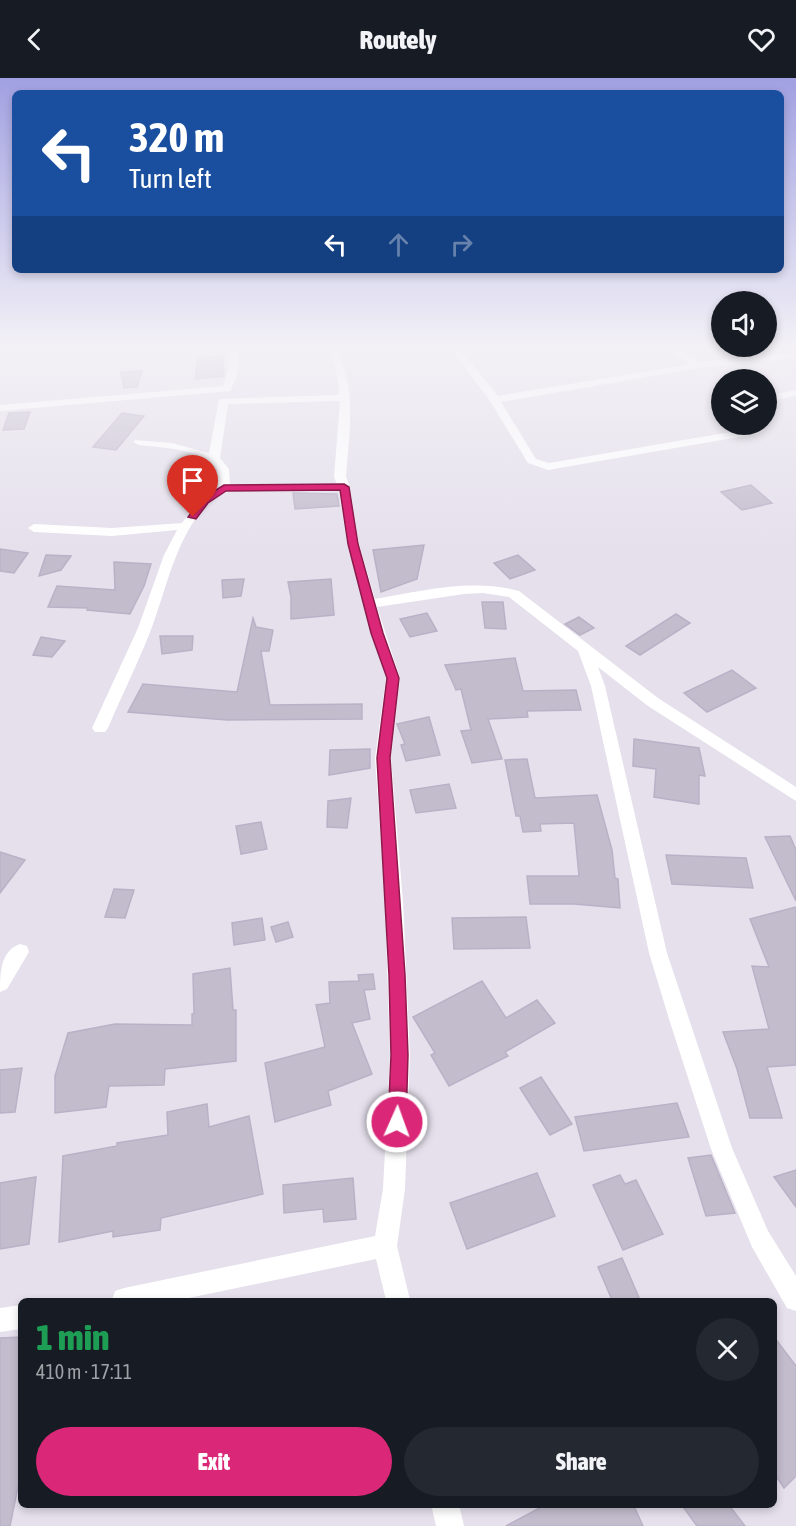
<!DOCTYPE html>
<meta charset="utf-8">
<style>
:root{--surface:#171b24;--page:#242831;--text:#f1f3f6;--muted:#9ea1a6;--accent:#db2777}
body{margin:0;font-family:"Asap Condensed",sans-serif;background:var(--page);color:var(--text);height:100vh;display:flex;flex-direction:column;font-size:22px;white-space:nowrap}
*{box-sizing:border-box;margin:0}
p{font-size:20px;color:var(--muted)}
.icon{flex:none;width:33px;height:33px;fill:none;stroke:currentColor;stroke-width:2;stroke-linecap:round;stroke-linejoin:round}
.map{position:relative;flex:1;overflow:hidden}
.sheet{position:absolute;left:18px;top:1220px;width:759px;height:210px;display:flex;flex-direction:column;background:var(--surface);border-radius:9px;box-shadow:0 3px 9px #0003}
.sheet>*{flex:none}
.hud{position:absolute;left:12px;top:12px;width:772px;height:183px;border-radius:9px;box-shadow:0 3px 9px #0003;background:#1a4fa0;color:#fff;overflow:hidden}
.fabs{position:absolute;left:711px;top:213px;display:grid;gap:12px}
.fabs a{display:grid;place-items:center;width:66px;height:66px;border-radius:50%;background:var(--surface);box-shadow:0 3px 9px #0003;font-size:30px}
.pin{position:absolute;display:grid;place-items:center;width:51px;height:51px;color:#fff;margin:-62px -26px;border-radius:50% 50% 50% 0;rotate:-45deg;box-shadow:0 0 6px #0007}
.pin .icon{rotate:45deg}
.me{position:absolute;width:66px;margin:-33px;rotate:2deg;stroke-linejoin:round;filter:drop-shadow(0 0 4px #0008)}
.turn{display:flex;align-items:center;gap:21px;height:126px;padding:0 18px;font-size:27px}
.turn .icon{width:78px;height:78px;stroke-width:2.5}
.turn b{display:block;font-size:42px;line-height:51px}
.lanes{display:flex;align-items:center;height:57px;padding:0 18px;background:#0003;justify-content:center;gap:30px;direction:ltr}
.lanes .off{opacity:.35}
.round{display:grid;place-items:center;flex:none;width:63px;height:63px;border-radius:32px;background:var(--page)}
.head{display:flex;align-items:center;justify-content:space-between;height:102px;padding:0 18px}
h1{font-size:36px;font-weight:800;line-height:45px;color:#1e9e55}
.action{display:flex;gap:12px;margin-top:auto;padding:12px 18px}
.action a{flex:1;height:69px;border-radius:36px;background:var(--accent);color:#fff;font-size:24px;font-weight:800;line-height:69px;text-align:center}
.action a+a{background:var(--page);color:var(--text)}
header{display:flex;justify-content:space-between;align-items:center;height:78px;padding:0 18px;background:var(--surface);font-size:27px;font-weight:800}
.map>svg:first-child{display:block}
.building{fill:#c3bccd;stroke:#bbb1c7;stroke-width:1.5}
.lines{fill:none;stroke-linecap:round;stroke-linejoin:round}
.minor{fill:#fff;fill-rule:evenodd}
.route{fill:#db2777;stroke:#8e194d;stroke-width:1.5}
</style>
<header><svg class="icon" aria-label="back" viewBox="0 0 24 24"><path d="M15 5l-7 7 7 7"/></svg>Routely<svg class="icon" aria-label="heart" viewBox="0 0 24 24"><path d="M12 20l-8-8c-3-5 5-10 8-4 3-6 11-1 8 4z"/></svg></header>
<div class="map">
<svg width="796" height="1448" viewBox="0 0 796 1448">
<rect width="100%" height="100%" fill="#e5e0ec"/>
<g class="building">
<polygon points="223,278 224,298 195,301 198,280"/>
<polygon points="142,293 137,309 124,310 121,294"/>
<polygon points="30,334 24,351 3,352 9,335"/>
<polygon points="122,335 144,338 116,372 93,369"/>
<polygon points="751,407 772,425 742,432 721,414"/>
<polygon points="293,415 337,416 339,428 295,431"/>
<polygon points="424,467 417,501 381,514 373,472"/>
<polygon points="0,471 28,475 14,495 0,493"/>
<polygon points="46,477 71,478 61,492 39,498"/>
<polygon points="518,477 535,492 510,501 494,485"/>
<polygon points="114,484 151,486 144,508 130,536 87,532 88,530 48,529 57,508 115,512"/>
<polygon points="244,501 241,518 223,520 222,502"/>
<polygon points="331,501 334,537 291,541 291,519 288,504"/>
<polygon points="482,524 503,524 506,551 485,550"/>
<polygon points="427,535 437,553 410,559 400,541"/>
<polygon points="676,536 690,545 640,577 626,568"/>
<polygon points="579,539 594,550 580,557 565,546"/>
<polygon points="253,540 256,549 273,552 269,573 261,573 270,627 362,626 362,641 227,642 128,634 143,606 237,614"/>
<polygon points="160,558 193,558 192,572 162,576"/>
<polygon points="41,559 65,563 52,579 33,577"/>
<polygon points="515,580 523,613 576,612 581,632 527,633 528,639 488,641 502,681 472,685 461,653 471,652 461,611 456,612 445,587"/>
<polygon points="732,592 756,610 707,634 684,615"/>
<polygon points="429,639 440,677 406,683 401,667 405,666 397,646"/>
<polygon points="634,661 699,670 705,698 699,697 699,726 654,719 656,691 633,688"/>
<polygon points="370,671 370,690 329,697 330,672"/>
<polygon points="527,681 535,720 597,717 612,772 615,800 618,801 620,830 574,826 530,826 527,798 579,798 574,745 540,746 541,753 523,754 520,738 516,738 505,682"/>
<polygon points="449,706 456,730 416,735 410,712"/>
<polygon points="351,720 347,750 327,749 328,723"/>
<polygon points="261,744 267,771 241,776 236,748"/>
<polygon points="790,758 796,772 796,823 765,759"/>
<polygon points="0,774 25,782 0,815"/>
<polygon points="666,777 746,780 753,810 672,806"/>
<polygon points="114,811 134,812 125,840 105,839"/>
<polygon points="796,829 796,987 767,989 782,1040 750,1040 737,991 723,954 769,951 752,888 769,889 750,841"/>
<polygon points="526,839 530,870 454,871 452,840"/>
<polygon points="262,840 265,862 234,867 232,845"/>
<polygon points="288,844 293,859 276,864 271,849"/>
<polygon points="230,890 233,932 236,932 236,983 165,991 164,1007 109,1008 106,1029 55,1035 55,998 68,955 115,946 192,947 192,936 194,936 193,896"/>
<polygon points="373,896 375,911 364,912 370,941 352,945 372,996 328,1013 331,1027 275,1044 265,985 325,969 316,927 330,925 329,904 359,903 358,897"/>
<polygon points="482,903 506,940 537,922 555,945 505,974 508,978 449,1008 431,977 435,975 413,939"/>
<polygon points="22,990 15,1034 0,1035 0,992"/>
<polygon points="541,999 572,1046 550,1057 520,1010"/>
<polygon points="677,1025 689,1059 584,1073 575,1039"/>
<polygon points="207,1026 209,1049 249,1038 263,1116 161,1140 160,1152 113,1159 113,1153 59,1164 63,1078 117,1068 117,1065 168,1057 167,1034"/>
<polygon points="711,1077 735,1135 706,1138 688,1080"/>
<polygon points="796,1092 796,1129 774,1099"/>
<polygon points="537,1095 555,1138 467,1171 450,1125"/>
<polygon points="620,1097 625,1106 636,1102 663,1156 623,1172 593,1107"/>
<polygon points="36,1099 29,1166 0,1171 0,1105"/>
<polygon points="353,1100 356,1141 324,1144 323,1131 284,1135 283,1107"/>
<polygon points="622,1180 640,1222 612,1222 598,1189"/>
<polygon points="21,1259 21,1394 10,1448 0,1448 0,1260"/>
<polygon points="774,1259 796,1288 796,1398 784,1410 774,1395"/>
<polygon points="547,1426 633,1426 643,1448 506,1448"/>
<polygon points="681,1426 728,1426 745,1448 697,1448"/>
</g>
<g class="lines">
<g class="minor">
<path d="M225,266H235C241,283 239,298 230,313L0,333V327L223,308L229,289Z"/>
<path d="M325,266H334C358,307 349,354 346,399L350,409L359,466L375,521C422,513 471,500 519,513L658,620L796,709V723L648,628L598,589L605,608L667,875L732,1070L768,1153L796,1198V1233L787,1230L752,1169L711,1071L669,941L649,875L591,608L578,573L509,519L483,515L464,516L377,529L400,600L391,680L403,823L410,977L405,1111L397,1168L410,1222H386L376,1181L179,1222H112L115,1213L124,1210L375,1158L383,1111L390,977L385,823L375,680L386,600L347,466L339,413C321,413 234,410 224,415C180,438 168,507 152,549C139,583 122,617 108,650L105,654H95L92,650L138,550L164,477L177,452L112,458L34,454L28,450L34,446L112,450L182,445L201,420L218,409L217,391C201,370 163,370 139,367L133,364L135,362L172,365L209,375L219,321L339,317C339,298 334,282 325,266ZM340,323L334,399L337,406H230L229,391L220,380L228,326Z"/>
<polygon points="447,266 456,266 498,318 690,286 662,266 673,266 701,284 796,274 796,280 699,290 501,324 536,381 549,385 748,351 744,346 756,346 761,353 756,356 548,392 528,385 490,323"/>
<polygon points="796,312 796,318 766,324 766,318"/>
<path d="M20,866L27,868L29,874L7,911L0,914C0,896 0,873 20,866Z"/>
<polygon points="21,1227 21,1251 0,1254 0,1230"/>
<polygon points="431,1426 459,1426 464,1448 436,1448"/>
</g>
</g>
<linearGradient id="sky" x2="0" y2="1"><stop stop-color="#a1a0e1"/><stop offset="0.57" stop-color="#f3f1f6"/><stop offset="1" stop-color="#f3f1f6" stop-opacity="0"/></linearGradient>
<rect width="796" height="469" fill="url(#sky)"/>
<polygon class="route" points="344,406 349,409 358,466 383,555 399,600 390,680 405,897 408,977 406,1044 403,1051 397,1053 391,1051 388,1044 391,977 389,897 377,680 387,600 371,555 348,466 340,412 226,413 208,425 196,441 188,439 201,421 224,407"/>
</svg>
<div class="fabs">
<a><svg class="icon" aria-label="sound" viewBox="0 0 24 24"><path d="M4 9h4l5-4v14l-5-4H4zM17 9q2 3 0 6"/></svg></a>
<a><svg class="icon" aria-label="layers" viewBox="0 0 24 24"><path d="M12 4l9 5-9 5-9-5zM3 14l9 5 9-5"/></svg></a>
</div>
<div class="pin" style="left:193px;top:439px;background:#d93025"><svg class="icon" aria-label="arrive" viewBox="0 0 24 24"><path d="M6 21V4h12l-3 4 3 4H6"/></svg></div>
<svg class="me" style="left:397px;top:1044px" viewBox="-20 -20 40 40"><circle r="17" fill="#db2777" stroke="#fff" stroke-width="3"/><path d="M0-11L8 9 0 5-8 9z" fill="#fff"/></svg>
<div class="hud">
<div class="turn"><svg class="icon" aria-label="left" viewBox="0 0 24 24"><path d="M17 20v-9H6M10 6l-5 5 5 5"/></svg><div><b>320 m</b>Turn left</div></div>
<div class="lanes"><svg class="icon" aria-label="left" viewBox="0 0 24 24"><path d="M17 20v-9H6M10 6l-5 5 5 5"/></svg><svg class="icon off" aria-label="ahead" viewBox="0 0 24 24"><path d="M12 20V5M6 11l6-6 6 6"/></svg><svg class="icon off" aria-label="right" viewBox="0 0 24 24"><path d="M7 20v-9h11M14 6l5 5-5 5"/></svg></div>
</div>
<section class="sheet">
<div class="head"><div><h1>1 min</h1><p>410 m · 17:11</p></div><a class="round"><svg class="icon" aria-label="close" viewBox="0 0 24 24"><path d="M6 6l12 12M18 6L6 18"/></svg></a></div>
<div class="action"><a>Exit</a><a>Share</a></div>
</section>
</div>
